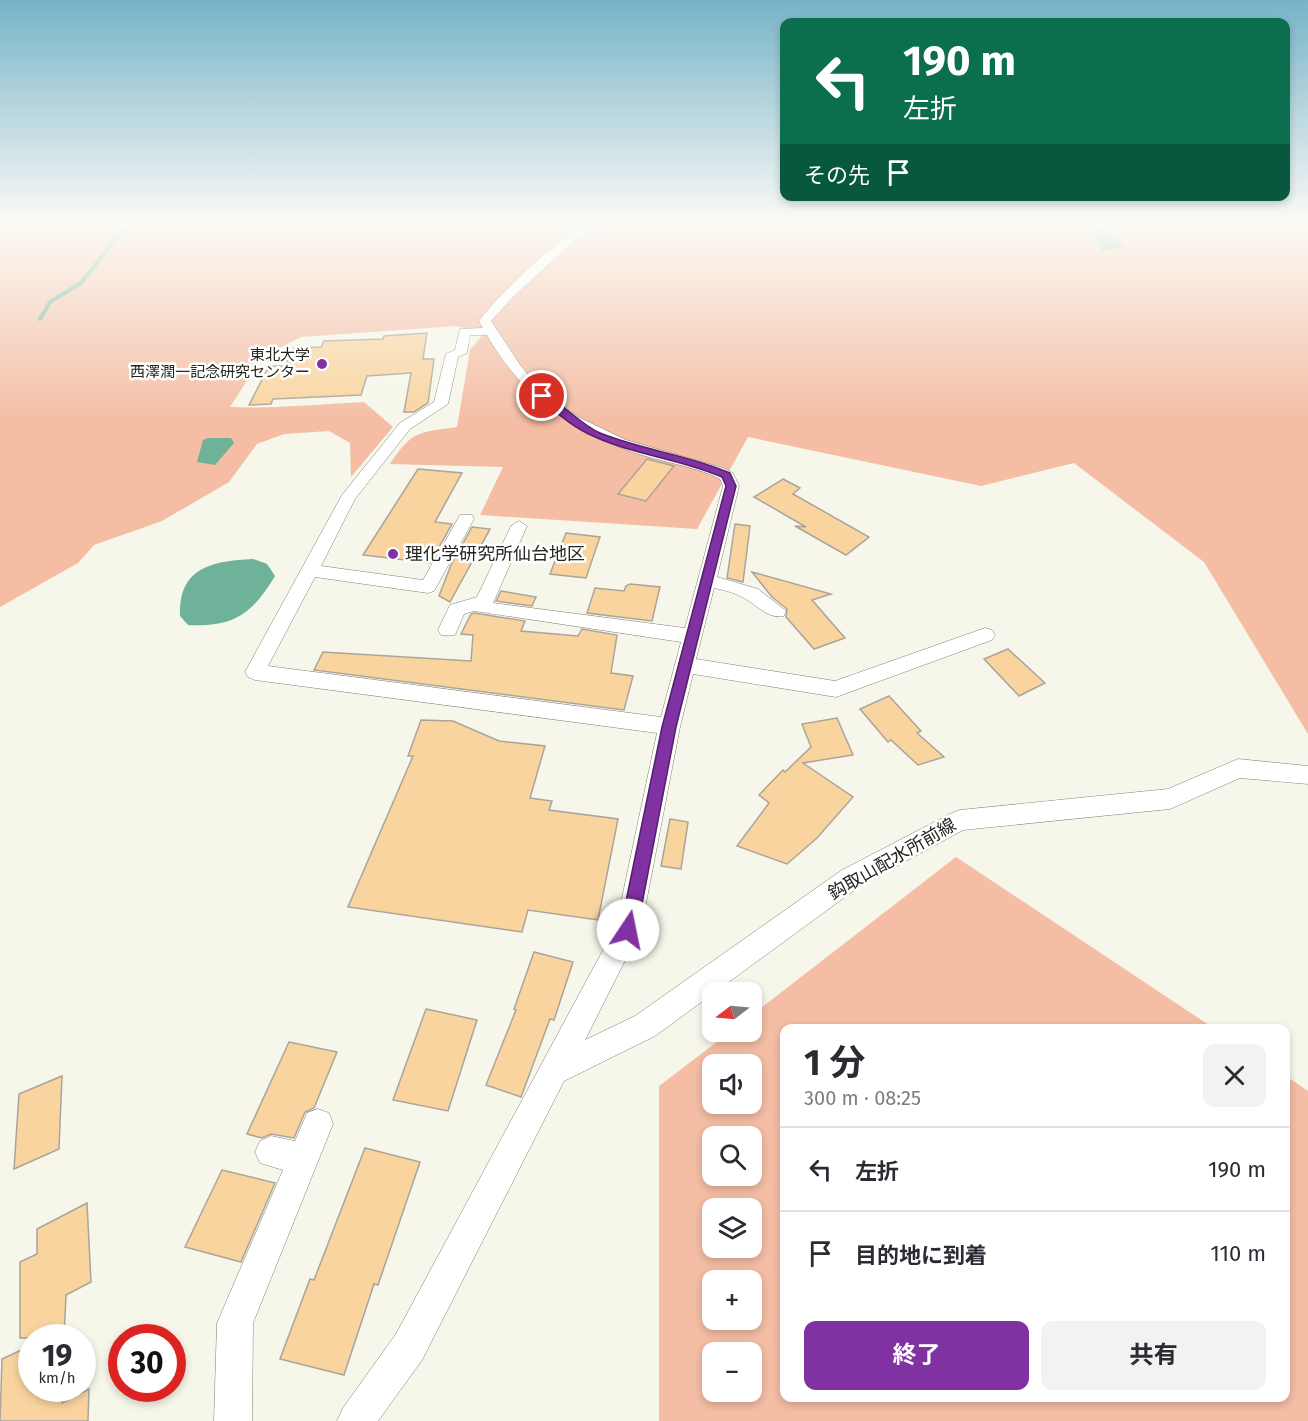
<!DOCTYPE html>
<html lang="ja">
<meta charset="utf-8">
<style>
:root{--surface:#fff;--page:#f2f2f3;--text:#2b2b33;--muted:#7c7c81;--line:#e1e1e2;--accent:#8031a2}
body{margin:0;font-family:"Fira Sans","Noto Sans JP",sans-serif;background:var(--page);color:var(--text);height:100vh;display:flex;flex-direction:column;font-size:22px;white-space:nowrap}
*{box-sizing:border-box;margin:0}
p{font-size:20px;color:var(--muted)}
.icon{flex:none;width:33px;height:33px;fill:none;stroke:currentColor;stroke-width:2;stroke-linecap:round;stroke-linejoin:round}
.map{position:relative;flex:1;overflow:hidden}
.panel{position:absolute;left:780px;top:1024px;width:510px;height:378px;display:flex;flex-direction:column;background:var(--surface);border-radius:12px;box-shadow:0 3px 9px #0003}
.panel>*{flex:none}
.top-card{position:absolute;left:780px;top:18px;width:510px;height:183px;border-radius:12px;box-shadow:0 3px 9px #0003;background:#0b6e4f;color:#fff;overflow:hidden}
.needle{width:39px;rotate:254deg}
.tools{position:absolute;left:702px;top:982px;display:grid;gap:12px}
.tools a{display:grid;place-items:center;width:60px;height:60px;border-radius:12px;background:var(--surface);box-shadow:0 3px 9px #0003;font-size:30px}
.speed{position:absolute;left:18px;top:1324px;display:flex;gap:12px;font-size:30px;font-weight:700;text-align:center}
.speed>*{display:grid;place-content:center;width:78px;height:78px;border-radius:50%;background:var(--surface);box-shadow:0 3px 9px #0003;line-height:1}
.speed small{font-size:15px;font-weight:400}
.speed .limit{border:9px solid #d22;background:#fff;color:#111}
.pin{position:absolute;display:grid;place-items:center;width:51px;height:51px;color:#fff;margin:-26px;border:3px solid #fff;border-radius:50%;box-shadow:0 2px 6px #0007}
.me{position:absolute;width:66px;margin:-33px;rotate:11deg;stroke-linejoin:round;filter:drop-shadow(0 0 4px #0008)}
.turn{display:flex;align-items:center;gap:21px;height:126px;padding:0 24px;font-size:27px}
.turn .icon{width:78px;height:78px;stroke-width:2.5}
.turn b{display:block;font-size:42px;line-height:51px}
.then{display:flex;align-items:center;height:57px;padding:0 24px;background:#0003;gap:12px;font-size:22px}
.round{display:grid;place-items:center;flex:none;width:63px;height:63px;border-radius:12px;background:var(--page)}
.head{display:flex;align-items:center;justify-content:space-between;height:102px;padding:0 24px}
h1{font-size:36px;font-weight:700;line-height:45px}
.cta{display:flex;gap:12px;margin-top:auto;padding:12px 24px}
.cta a{flex:1;height:69px;border-radius:12px;background:var(--accent);color:#fff;font-size:24px;font-weight:700;line-height:69px;text-align:center}
.cta a+a{background:var(--page);color:var(--text)}
ul{padding:0;list-style:none}
li{display:flex;align-items:center;gap:18px;height:84px;padding:0 24px;border-top:2px solid var(--line)}
li div{flex:1}
li b{display:block;font-size:22px}
li em{font-style:normal}
.map>svg:first-child{display:block}
.green{fill:#f4bda4;fill-rule:evenodd}
.water{fill:#6db299}
.lines{fill:none;stroke-linecap:round;stroke-linejoin:round}
.stream{stroke:#6db299;stroke-width:4}
.building{fill:#f9d49f;stroke:#aba49a;stroke-width:1.5}
.minor-casing{stroke:#818176;stroke-width:1}
.minor{fill:#fff;fill-rule:evenodd}
.route{fill:#8031a2;stroke:#532069;stroke-width:1.5}
.poi-dot{fill:#8031a2;stroke:#fff;stroke-width:2}
.labels{text-anchor:middle;dominant-baseline:central;stroke-width:5;stroke-linejoin:round;paint-order:stroke}
.far-poi-label{font-size:15px;fill:#252520;stroke:#fff;text-anchor:end}
.poi-label{font-size:18px;fill:#252520;stroke:#fff;text-anchor:start}
.street-label{font-size:18px;fill:#252520;stroke:#fff}
</style>
<div class="map">
<svg width="1308" height="1421" viewBox="0 0 1308 1421">
<rect width="100%" height="100%" fill="#f6f6ea"/>
<g class="green">
<path d="M0,222H1308V734L1204,562L1074,463L981,486L748,437L697,529L480,515L503,467L390,464C411,431 420,432 457,427L470,350L484,333L456,326L301,337L262,357L230,407C275,409 320,404 364,402L393,427L351,477L350,443L329,431L284,434L257,444L229,482L162,521L94,545L78,563L0,607Z"/>
<path d="M956,857L1215,1029H784V1398H1286V1076L1308,1091V1421H659V1086L730,1032H752V1015ZM712,1065H752V1104H712ZM712,1137H752V1176H712ZM712,1209H752V1248H712ZM712,1281H752V1320H712ZM712,1353H752V1392H712Z"/>
</g>
<g class="water">
<polygon points="1077,222 1101,222 1097,226 1116,238 1125,247 1100,251 1102,246 1093,236 1096,230"/>
<polygon points="208,438 231,438 234,443 215,465 197,462 203,440"/>
<path d="M253,559L267,564L275,576C252,614 234,627 188,625L180,616C178,567 213,561 253,559Z"/>
</g>
<g class="lines">
<polyline class="stream" points="40,319 50,302 81,283 129,222"/>
</g>
<g class="building">
<polygon points="427,333 423,359 434,359 428,403 414,412 404,412 411,373 367,376 361,395 273,399 271,404 249,405 269,366 285,366 294,348 321,347 324,341 383,339 384,336"/>
<polygon points="647,459 674,466 646,501 618,494"/>
<polygon points="418,469 462,473 435,522 452,524 430,563 363,555"/>
<polygon points="783,479 800,488 793,494 869,537 846,555 795,526 806,527 754,497"/>
<polygon points="735,524 750,526 743,582 727,578"/>
<polygon points="472,527 490,529 450,602 439,596 451,565"/>
<polygon points="566,533 600,537 586,578 550,574"/>
<polygon points="752,572 831,594 812,600 845,638 814,649 786,617 787,609 772,597"/>
<polygon points="630,584 660,587 652,621 587,613 595,588 624,591 626,586"/>
<polygon points="501,591 536,597 532,606 496,601"/>
<polygon points="474,613 525,621 521,631 578,636 582,629 617,635 611,673 633,676 624,710 314,670 323,652 471,661 473,635 461,634 471,614"/>
<polygon points="1008,649 1045,683 1019,696 984,659"/>
<polygon points="889,696 921,731 917,733 944,757 918,765 891,740 888,742 860,709"/>
<polygon points="837,718 853,755 803,763 853,797 817,838 787,864 737,846 769,803 759,795 783,770 785,772 811,747 802,724"/>
<polygon points="421,720 453,721 499,741 545,746 530,798 552,801 549,810 618,819 598,920 528,910 522,932 348,907 413,756 408,756"/>
<polygon points="670,819 688,822 681,869 661,866"/>
<polygon points="534,952 573,962 554,1020 550,1019 521,1097 486,1085 516,1010 514,1009"/>
<polygon points="426,1009 477,1020 448,1111 393,1100"/>
<polygon points="289,1042 337,1052 314,1108 305,1112 294,1138 271,1134 262,1138 247,1134"/>
<polygon points="62,1076 59,1149 14,1169 19,1094"/>
<polygon points="365,1148 420,1162 378,1285 374,1284 344,1375 280,1359 310,1279 314,1280"/>
<polygon points="222,1170 275,1183 241,1262 185,1247"/>
<polygon points="87,1203 91,1282 66,1295 64,1338 20,1338 20,1262 37,1254 37,1229"/>
<polygon points="32,1345 32,1389 62,1389 62,1403 89,1389 88,1421 0,1421 2,1359"/>
</g>
<g class="lines">
<g class="minor-casing">
<g id="minor">
<path d="M588,222H599L575,240L514,296L491,321L520,365L537,385L578,417L626,440L723,468L733,473L739,486L717,577L758,589L786,611L784,616C768,620 755,603 742,597C733,592 723,590 714,588L696,659L835,681L985,628L992,630L995,635L992,640L836,697L693,674L680,727L641,929L585,1040L635,1016L842,870L952,813L960,810L1168,789L1238,759L1308,766V784L1240,778L1170,809L963,830L860,886L655,1036L564,1081L422,1360L378,1421H337L343,1408L396,1334L616,926L657,733L255,680L248,677L245,672L342,495L400,423L434,402L446,354L455,350L460,329L483,328L479,321C500,292 557,240 588,222ZM470,335H487C521,396 575,434 642,455C665,462 689,466 712,475L720,479L723,486L685,628L493,603L527,526L519,521L511,526L477,597L450,605L438,630L441,635H455L464,614L474,611L681,642L661,717L268,666L315,577L428,593L434,591L474,519L472,515H460L423,580L321,566L355,499L410,429L448,404L458,357L467,353Z"/>
<polygon points="318,1109 329,1113 333,1124 253,1323 252,1421 214,1421 217,1323 283,1170 260,1163 255,1152 260,1141 271,1136 295,1141 307,1113"/>
</g>
</g>
<use href="#minor" class="minor"/>
</g>
<linearGradient id="sky" x2="0" y2="1"><stop stop-color="#77b3c8"/><stop offset="0.53" stop-color="#fbfbf6"/><stop offset="1" stop-color="#fbfbf6" stop-opacity="0"/></linearGradient>
<rect width="1308" height="421" fill="url(#sky)"/>
<path class="route" d="M542,394C563,402 579,424 600,433C642,450 689,455 730,473L736,486L676,727L637,930L634,935L628,938L622,935L620,930L662,727L726,486L722,477C681,459 634,455 593,436C572,427 556,412 539,398L538,396Z"/>
<g class="poi-dot">
<circle cx="322" cy="364" r="6"/>
<circle cx="393" cy="554" r="6"/>
</g>
<g class="labels">
<g class="far-poi-label">
<text x="310" y="355">東北大学<tspan x="310" dy="17">西澤潤一記念研究センター</tspan></text>
</g>
<g class="poi-label">
<text x="405" y="554">理化学研究所仙台地区</text>
</g>
<g class="street-label">
<text transform="translate(892 859) rotate(-30)">鈎取山配水所前線</text>
</g>
</g>
</svg>
<div class="tools">
<a><svg class="needle" viewBox="-14 -14 28 28"><path d="M0-13l5 13h-10z" fill="#e53935"/><path d="M0 13l5-13h-10z" fill="#7c7c81"/></svg></a>
<a><svg class="icon" aria-label="sound" viewBox="0 0 24 24"><path d="M4 9h4l5-4v14l-5-4H4zM17 9q2 3 0 6"/></svg></a>
<a><svg class="icon" aria-label="search" viewBox="0 0 24 24"><circle cx="10" cy="10" r="6"/><path d="M15 15l6 6"/></svg></a>
<a><svg class="icon" aria-label="layers" viewBox="0 0 24 24"><path d="M12 4l9 5-9 5-9-5zM3 14l9 5 9-5"/></svg></a>
<a>+</a>
<a>−</a>
</div>
<div class="speed"><div>19<small>km/h</small></div><div class="limit">30</div></div>
<div class="pin" style="left:542px;top:396px;background:#d93025"><svg class="icon" aria-label="arrive" viewBox="0 0 24 24"><path d="M6 21V4h12l-3 4 3 4H6"/></svg></div>
<svg class="me" style="left:628px;top:930px" viewBox="-20 -20 40 40"><circle r="19" fill="#fff"/><path d="M0-13L10 11 0 6-10 11z" fill="#8031a2"/></svg>
<div class="top-card">
<div class="turn"><svg class="icon" aria-label="left" viewBox="0 0 24 24"><path d="M17 20v-9H6M10 6l-5 5 5 5"/></svg><div><b>190 m</b>左折</div></div>
<div class="then">その先<svg class="icon" aria-label="arrive" viewBox="0 0 24 24"><path d="M6 21V4h12l-3 4 3 4H6"/></svg></div>
</div>
<section class="panel">
<div class="head"><div><h1>1 分</h1><p>300 m · 08:25</p></div><a class="round"><svg class="icon" aria-label="close" viewBox="0 0 24 24"><path d="M6 6l12 12M18 6L6 18"/></svg></a></div>
<ul>
<li><svg class="icon" aria-label="left" viewBox="0 0 24 24"><path d="M17 20v-9H6M10 6l-5 5 5 5"/></svg><div><b>左折</b></div><em>190 m</em></li>
<li><svg class="icon" aria-label="arrive" viewBox="0 0 24 24"><path d="M6 21V4h12l-3 4 3 4H6"/></svg><div><b>目的地に到着</b></div><em>110 m</em></li>
</ul>
<div class="cta"><a>終了</a><a>共有</a></div>
</section>
</div>
